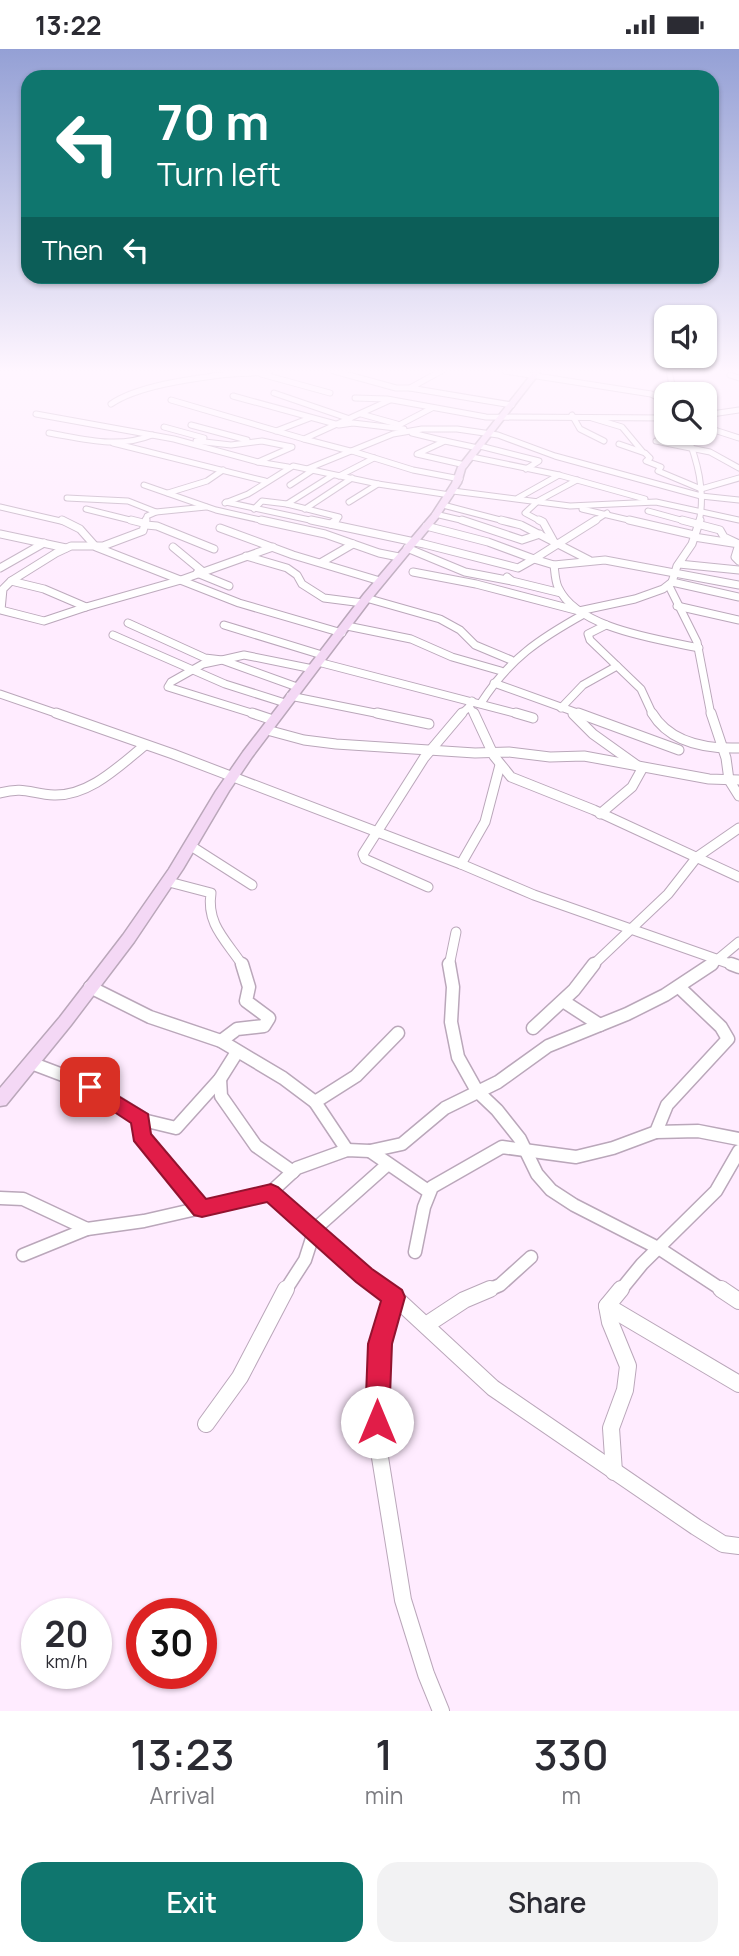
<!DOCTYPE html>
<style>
:root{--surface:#fff;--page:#f2f2f3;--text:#2b2b33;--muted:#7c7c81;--accent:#0f766e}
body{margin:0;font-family:Manrope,sans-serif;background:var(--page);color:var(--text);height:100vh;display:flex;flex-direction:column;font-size:26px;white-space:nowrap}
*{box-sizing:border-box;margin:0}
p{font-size:23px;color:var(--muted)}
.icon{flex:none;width:38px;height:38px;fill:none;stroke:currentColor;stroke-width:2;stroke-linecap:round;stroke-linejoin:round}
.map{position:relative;height:1662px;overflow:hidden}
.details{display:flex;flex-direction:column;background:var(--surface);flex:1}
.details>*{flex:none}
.hud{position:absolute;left:21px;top:21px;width:698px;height:214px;border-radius:21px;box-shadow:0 2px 5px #0004;background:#0f766e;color:#fff;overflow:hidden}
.buttons{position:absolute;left:654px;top:256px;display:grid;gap:14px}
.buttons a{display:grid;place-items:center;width:63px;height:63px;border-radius:14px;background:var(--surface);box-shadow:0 2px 5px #0004;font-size:35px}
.speed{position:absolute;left:21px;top:1549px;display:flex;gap:14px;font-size:35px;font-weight:700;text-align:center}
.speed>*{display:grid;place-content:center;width:91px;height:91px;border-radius:50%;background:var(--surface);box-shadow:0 2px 5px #0004;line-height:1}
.speed small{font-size:18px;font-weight:400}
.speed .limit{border:10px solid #d22;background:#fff;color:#111}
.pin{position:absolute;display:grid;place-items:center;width:60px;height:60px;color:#fff;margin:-30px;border-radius:14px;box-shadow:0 4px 10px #0006}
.me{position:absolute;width:77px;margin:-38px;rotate:0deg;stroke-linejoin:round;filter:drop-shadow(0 0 5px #0008)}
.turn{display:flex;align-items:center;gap:24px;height:147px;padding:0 21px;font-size:32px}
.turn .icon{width:91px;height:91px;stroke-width:2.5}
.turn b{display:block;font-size:49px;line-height:60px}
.then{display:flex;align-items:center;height:66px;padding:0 21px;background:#0003;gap:14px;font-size:26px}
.eta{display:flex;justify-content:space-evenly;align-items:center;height:119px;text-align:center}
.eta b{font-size:42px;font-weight:600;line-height:49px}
.cta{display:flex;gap:14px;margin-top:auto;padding:14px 21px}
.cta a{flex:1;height:80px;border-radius:21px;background:var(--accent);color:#fff;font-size:28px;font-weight:600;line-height:80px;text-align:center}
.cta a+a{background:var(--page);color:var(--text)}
.status{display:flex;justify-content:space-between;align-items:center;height:49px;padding:0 35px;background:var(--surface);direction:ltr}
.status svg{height:19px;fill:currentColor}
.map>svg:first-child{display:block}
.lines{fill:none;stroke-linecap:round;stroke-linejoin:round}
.street-far4-casing{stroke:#baa7ba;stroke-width:7}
.street-far3-casing{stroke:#baa7ba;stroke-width:9}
.street-far2-casing{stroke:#baa7ba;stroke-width:11}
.street-far1-casing{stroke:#baa7ba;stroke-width:15}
.street-casing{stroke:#baa7ba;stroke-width:18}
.secondary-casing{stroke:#baa7ba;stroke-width:3}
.street-far4{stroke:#fff;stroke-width:5}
.street-far3{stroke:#fff;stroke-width:7}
.street-far2{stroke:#fff;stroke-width:9}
.street-far1{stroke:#fff;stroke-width:12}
.street{stroke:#fff;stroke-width:16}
.secondary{fill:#f4d8f5;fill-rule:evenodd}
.route{fill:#e11d48;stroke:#92132f;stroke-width:2}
</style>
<div class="status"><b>13:22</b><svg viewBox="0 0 49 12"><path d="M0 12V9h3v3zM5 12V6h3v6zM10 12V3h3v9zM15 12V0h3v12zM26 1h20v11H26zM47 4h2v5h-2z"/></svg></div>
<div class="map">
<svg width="739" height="1662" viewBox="0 0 739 1662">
<rect width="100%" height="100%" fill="#ffecff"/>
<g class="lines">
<g class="street-far4-casing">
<g id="street-far4">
<polyline points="334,322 396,339 410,339"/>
<polyline points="441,322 410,339 512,356"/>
<polyline points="505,322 651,345 657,348 659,356"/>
<polyline points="669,322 674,345"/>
<polyline points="261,325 330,344"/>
<polyline points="730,326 739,329"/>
<polyline points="274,344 350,370"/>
<polyline points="233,347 339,376 353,374 404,380"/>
<polyline points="355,349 387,350 486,368 667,369"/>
<polyline points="171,351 304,390"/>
<path d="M111,355C137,337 190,330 221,326C237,324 254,325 270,322"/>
<polyline points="36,365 174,390 258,413"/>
<polyline points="361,365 397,375"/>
<polyline points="572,366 580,380 604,392"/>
<polyline points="705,366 739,361"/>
<polyline points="592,369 622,378 642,402"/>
<polyline points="191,376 247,391"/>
<polyline points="399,376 432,359"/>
<polyline points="164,378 204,389"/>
<polyline points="705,378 739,389"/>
<polyline points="276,382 310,369"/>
<path d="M686,383C697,411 706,442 699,473"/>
<path d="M49,384C84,390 118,400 152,386"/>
<polyline points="412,384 445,392"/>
<polyline points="196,392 231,396 262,392 292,398"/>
<polyline points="656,392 710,403 739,419"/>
<polyline points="113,394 265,432"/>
<polyline points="619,395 645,404 650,409 646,412 661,418 658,422 701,440 739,429"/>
<polyline points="480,397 539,412 526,420"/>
<polyline points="350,402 304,390 390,351"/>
<polyline points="352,402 413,421 460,430"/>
<polyline points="472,408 559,426 645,450"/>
<polyline points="465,416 417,405 445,392 478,399"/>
<polyline points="288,418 258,413 290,399"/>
<polyline points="307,420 393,385 422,380 457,380 498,386 555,407 701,447 739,451"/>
<polyline points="339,427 374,409"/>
<polyline points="144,436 216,461 269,473"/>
<polyline points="290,436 313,421"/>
<polyline points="453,442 570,457 656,453 739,471"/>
<polyline points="168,444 207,432 223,421"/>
<polyline points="67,449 128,452 156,463"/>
<polyline points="518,449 559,426"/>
<polyline points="226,453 319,473"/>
<polyline points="349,453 378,435"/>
<polyline points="225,454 248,445 293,417 378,435 450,446"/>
<polyline points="287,455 333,426"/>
<polyline points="443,456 508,473"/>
<polyline points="0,458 65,473"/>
<polyline points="86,460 138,473"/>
<polyline points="254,460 262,452 287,455 339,468 334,473"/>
<polyline points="305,460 352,429"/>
<polyline points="582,460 637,473"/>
<polyline points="648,462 688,473"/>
<polyline points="435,465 469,473"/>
<polyline points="145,473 147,467 156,463 206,458"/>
<polyline points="542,473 525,464 538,452 577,431"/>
<polyline points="593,473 607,464"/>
</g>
</g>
<g class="street-far3-casing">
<g id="street-far3">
<polyline points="62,471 80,480 96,498 239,554 342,584"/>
<polyline points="131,471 143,474"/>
<polyline points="261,471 325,485 379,504 399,508"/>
<polyline points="311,471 424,495 518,519 534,510 554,516 605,511 739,536"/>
<polyline points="462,471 522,491 540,485"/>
<polyline points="501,471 521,476 589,511"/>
<polyline points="539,471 543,473 553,491"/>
<polyline points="629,471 694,486"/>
<polyline points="682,471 720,481 724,488 739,495"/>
<polyline points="331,475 336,471"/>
<polyline points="146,476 157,477 214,500"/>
<polyline points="426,477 488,493 534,510 596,471"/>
<polyline points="220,479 293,506 380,532"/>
<polyline points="0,485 66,499"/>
<polyline points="694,488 739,495 735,508 739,512"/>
<polyline points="173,498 202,522"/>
<polyline points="407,499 465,523 512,532"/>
<polyline points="246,507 287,519 297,526 302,535 324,549 363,554"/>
<polyline points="322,513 353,495"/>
<polyline points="679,515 739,521"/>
<path d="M554,516C555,523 555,531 558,538C577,580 658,590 699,599"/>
<polyline points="0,519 44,494"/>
<polyline points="413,523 476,535 579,562 635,550 663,540 672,533 677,517 692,495 700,471"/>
<polyline points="197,524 229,537"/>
<polyline points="507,528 512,532 561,544"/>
<polyline points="11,532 44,540 86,558 181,531 273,498"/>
<polyline points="672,533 739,548"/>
<polyline points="669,537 697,593 711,666"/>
<polyline points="366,549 440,570 460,581 475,596 511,611"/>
<polyline points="677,557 739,571"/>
<polyline points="86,558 44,572 1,561 3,540 11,532 56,504 71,497 103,497 143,482 146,471"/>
<polyline points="128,574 205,609 222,611 244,606 313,620"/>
<polyline points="224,576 322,606"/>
<polyline points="606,576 588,585 590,591 641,640 653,666"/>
<polyline points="347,577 411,590 452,608 501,622"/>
<polyline points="113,586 225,635 285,654"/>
<polyline points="318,613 522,666"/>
<polyline points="494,634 583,666"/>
<polyline points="0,645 61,666"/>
<polyline points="290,647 385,666"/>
<polyline points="472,652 469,658 475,666"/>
<path d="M481,654C509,610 539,590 584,565"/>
<polyline points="561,659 583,636 617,617"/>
<polyline points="258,666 168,638 171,633 203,615 222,611 297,638"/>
<polyline points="460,666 469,658"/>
</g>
</g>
<g class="street-far2-casing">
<g id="street-far2">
<polyline points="56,664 173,705 461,815 534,846 736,917"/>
<polyline points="252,664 273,671"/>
<polyline points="377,664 429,675"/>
<polyline points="474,664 494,707 511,728 594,761 739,828"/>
<polyline points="516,664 533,669"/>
<polyline points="578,664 679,701"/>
<path d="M652,664C670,694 707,700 739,699"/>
<polyline points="711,664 726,709 729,731 739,747"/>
<polyline points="573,665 593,685 642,720 632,738 600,765"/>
<polyline points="267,681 304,691 336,695 475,704 509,703 550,708 584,707 709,730 739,731"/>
<path d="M0,744C24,737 32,745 54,746C89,747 118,718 144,697"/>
<polyline points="191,797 252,836"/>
<polyline points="461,815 485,773 500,716"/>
<path d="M169,833L211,844C206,876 227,892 243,917"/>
<polyline points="428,838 365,810 363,805 424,709 462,664"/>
<polyline points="449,917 456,883"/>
<polyline points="592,917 668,845 697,808 739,779"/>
<polyline points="710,917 739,893"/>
</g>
</g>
<g class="street-far1-casing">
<g id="street-far1">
<polyline points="449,915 453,938 451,973 458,1008 477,1042 497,1061 520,1090 537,1125 551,1141 574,1156 660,1200 724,1242"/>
<polyline points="731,915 739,918"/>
<polyline points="90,938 150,968 221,992 283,1029 315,1053 356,1027 398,984"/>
<polyline points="563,952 600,976"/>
<polyline points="533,979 574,941 594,915"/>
<polyline points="221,992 237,980 264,977 269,969 246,952 249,938 242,915"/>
<polyline points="31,1014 89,1036 147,1072 176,1079 220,1030 237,1003"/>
<polyline points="220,1030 221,1047 256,1097 293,1123"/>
<polyline points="315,1053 347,1101"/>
<polyline points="141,1071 141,1087 202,1160"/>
<polyline points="656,1083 698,1082 739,1090"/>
<polyline points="370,1102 428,1142"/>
<polyline points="271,1143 364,1227 385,1242"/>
<polyline points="0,1149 23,1150 87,1180 144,1172 271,1143 297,1119 347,1101 370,1102 402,1095 445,1059 498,1033 548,997 627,965 665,946 712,915"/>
<polyline points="415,1203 424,1158 432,1138 502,1098 576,1108 613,1099 656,1083 667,1056 728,990 721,978 679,938"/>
<polyline points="23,1206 87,1180"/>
<polyline points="285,1242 305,1211 315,1180 388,1115"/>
<polyline points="486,1242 500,1236 531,1208"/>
<polyline points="620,1242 642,1215 716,1142 739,1102"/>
</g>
</g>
<g class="street-casing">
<g id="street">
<polyline points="382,1240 399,1252 493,1339 696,1478 723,1495 739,1497"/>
<polyline points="721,1240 739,1252"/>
<polyline points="394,1248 380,1295 376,1349 378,1396 403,1551 426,1625 441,1662"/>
<polyline points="607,1257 739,1335"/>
<polyline points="426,1276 464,1251 490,1240"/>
<polyline points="206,1375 240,1328 286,1240"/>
<polyline points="614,1423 611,1379 625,1341 628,1317 610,1273 607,1257 621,1240"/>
</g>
</g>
<g class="secondary-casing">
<polygon id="secondary" points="534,322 541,322 465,420 461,434 438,469 372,549 252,708 229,742 183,820 134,893 71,976 6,1056 0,1057 0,1039 60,968 123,886 169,820 216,742 243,703 364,545 432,465 452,434 458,418"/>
</g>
<use href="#street-far4" class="street-far4"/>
<use href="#street-far3" class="street-far3"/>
<use href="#street-far2" class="street-far2"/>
<use href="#street-far1" class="street-far1"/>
<use href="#street" class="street"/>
<use href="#secondary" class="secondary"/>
</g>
<linearGradient id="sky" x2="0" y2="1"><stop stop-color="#94a0d5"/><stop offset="0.58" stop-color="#fff6ff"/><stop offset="1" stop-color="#fff6ff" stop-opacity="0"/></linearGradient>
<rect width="739" height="555" fill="url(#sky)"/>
<polygon class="route" points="90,1030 148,1065 151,1085 206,1150 271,1135 278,1138 372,1220 402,1241 405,1248 392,1295 389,1373 386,1381 377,1384 368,1381 365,1373 368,1295 381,1252 356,1233 267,1153 202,1168 194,1166 134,1092 131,1074 84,1043 81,1038 84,1033"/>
</svg>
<div class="buttons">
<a><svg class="icon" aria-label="sound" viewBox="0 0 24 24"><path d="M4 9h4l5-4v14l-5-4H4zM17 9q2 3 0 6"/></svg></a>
<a><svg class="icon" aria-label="search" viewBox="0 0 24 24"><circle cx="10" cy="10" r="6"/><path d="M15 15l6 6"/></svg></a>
</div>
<div class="speed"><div>20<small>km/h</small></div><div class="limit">30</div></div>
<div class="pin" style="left:90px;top:1038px;background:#d93025"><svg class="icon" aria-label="arrive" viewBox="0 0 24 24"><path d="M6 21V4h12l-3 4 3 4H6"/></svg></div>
<svg class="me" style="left:377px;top:1373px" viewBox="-20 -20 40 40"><circle r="19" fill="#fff"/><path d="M0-13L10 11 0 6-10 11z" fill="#e11d48"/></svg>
<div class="hud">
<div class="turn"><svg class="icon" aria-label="left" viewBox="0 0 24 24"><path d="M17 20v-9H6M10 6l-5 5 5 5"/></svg><div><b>70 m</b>Turn left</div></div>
<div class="then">Then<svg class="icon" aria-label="left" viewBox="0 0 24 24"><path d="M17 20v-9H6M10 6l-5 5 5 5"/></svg></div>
</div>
</div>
<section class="details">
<div class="eta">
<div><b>13:23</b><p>Arrival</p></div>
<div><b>1</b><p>min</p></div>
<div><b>330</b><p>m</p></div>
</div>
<div class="cta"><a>Exit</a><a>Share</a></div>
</section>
